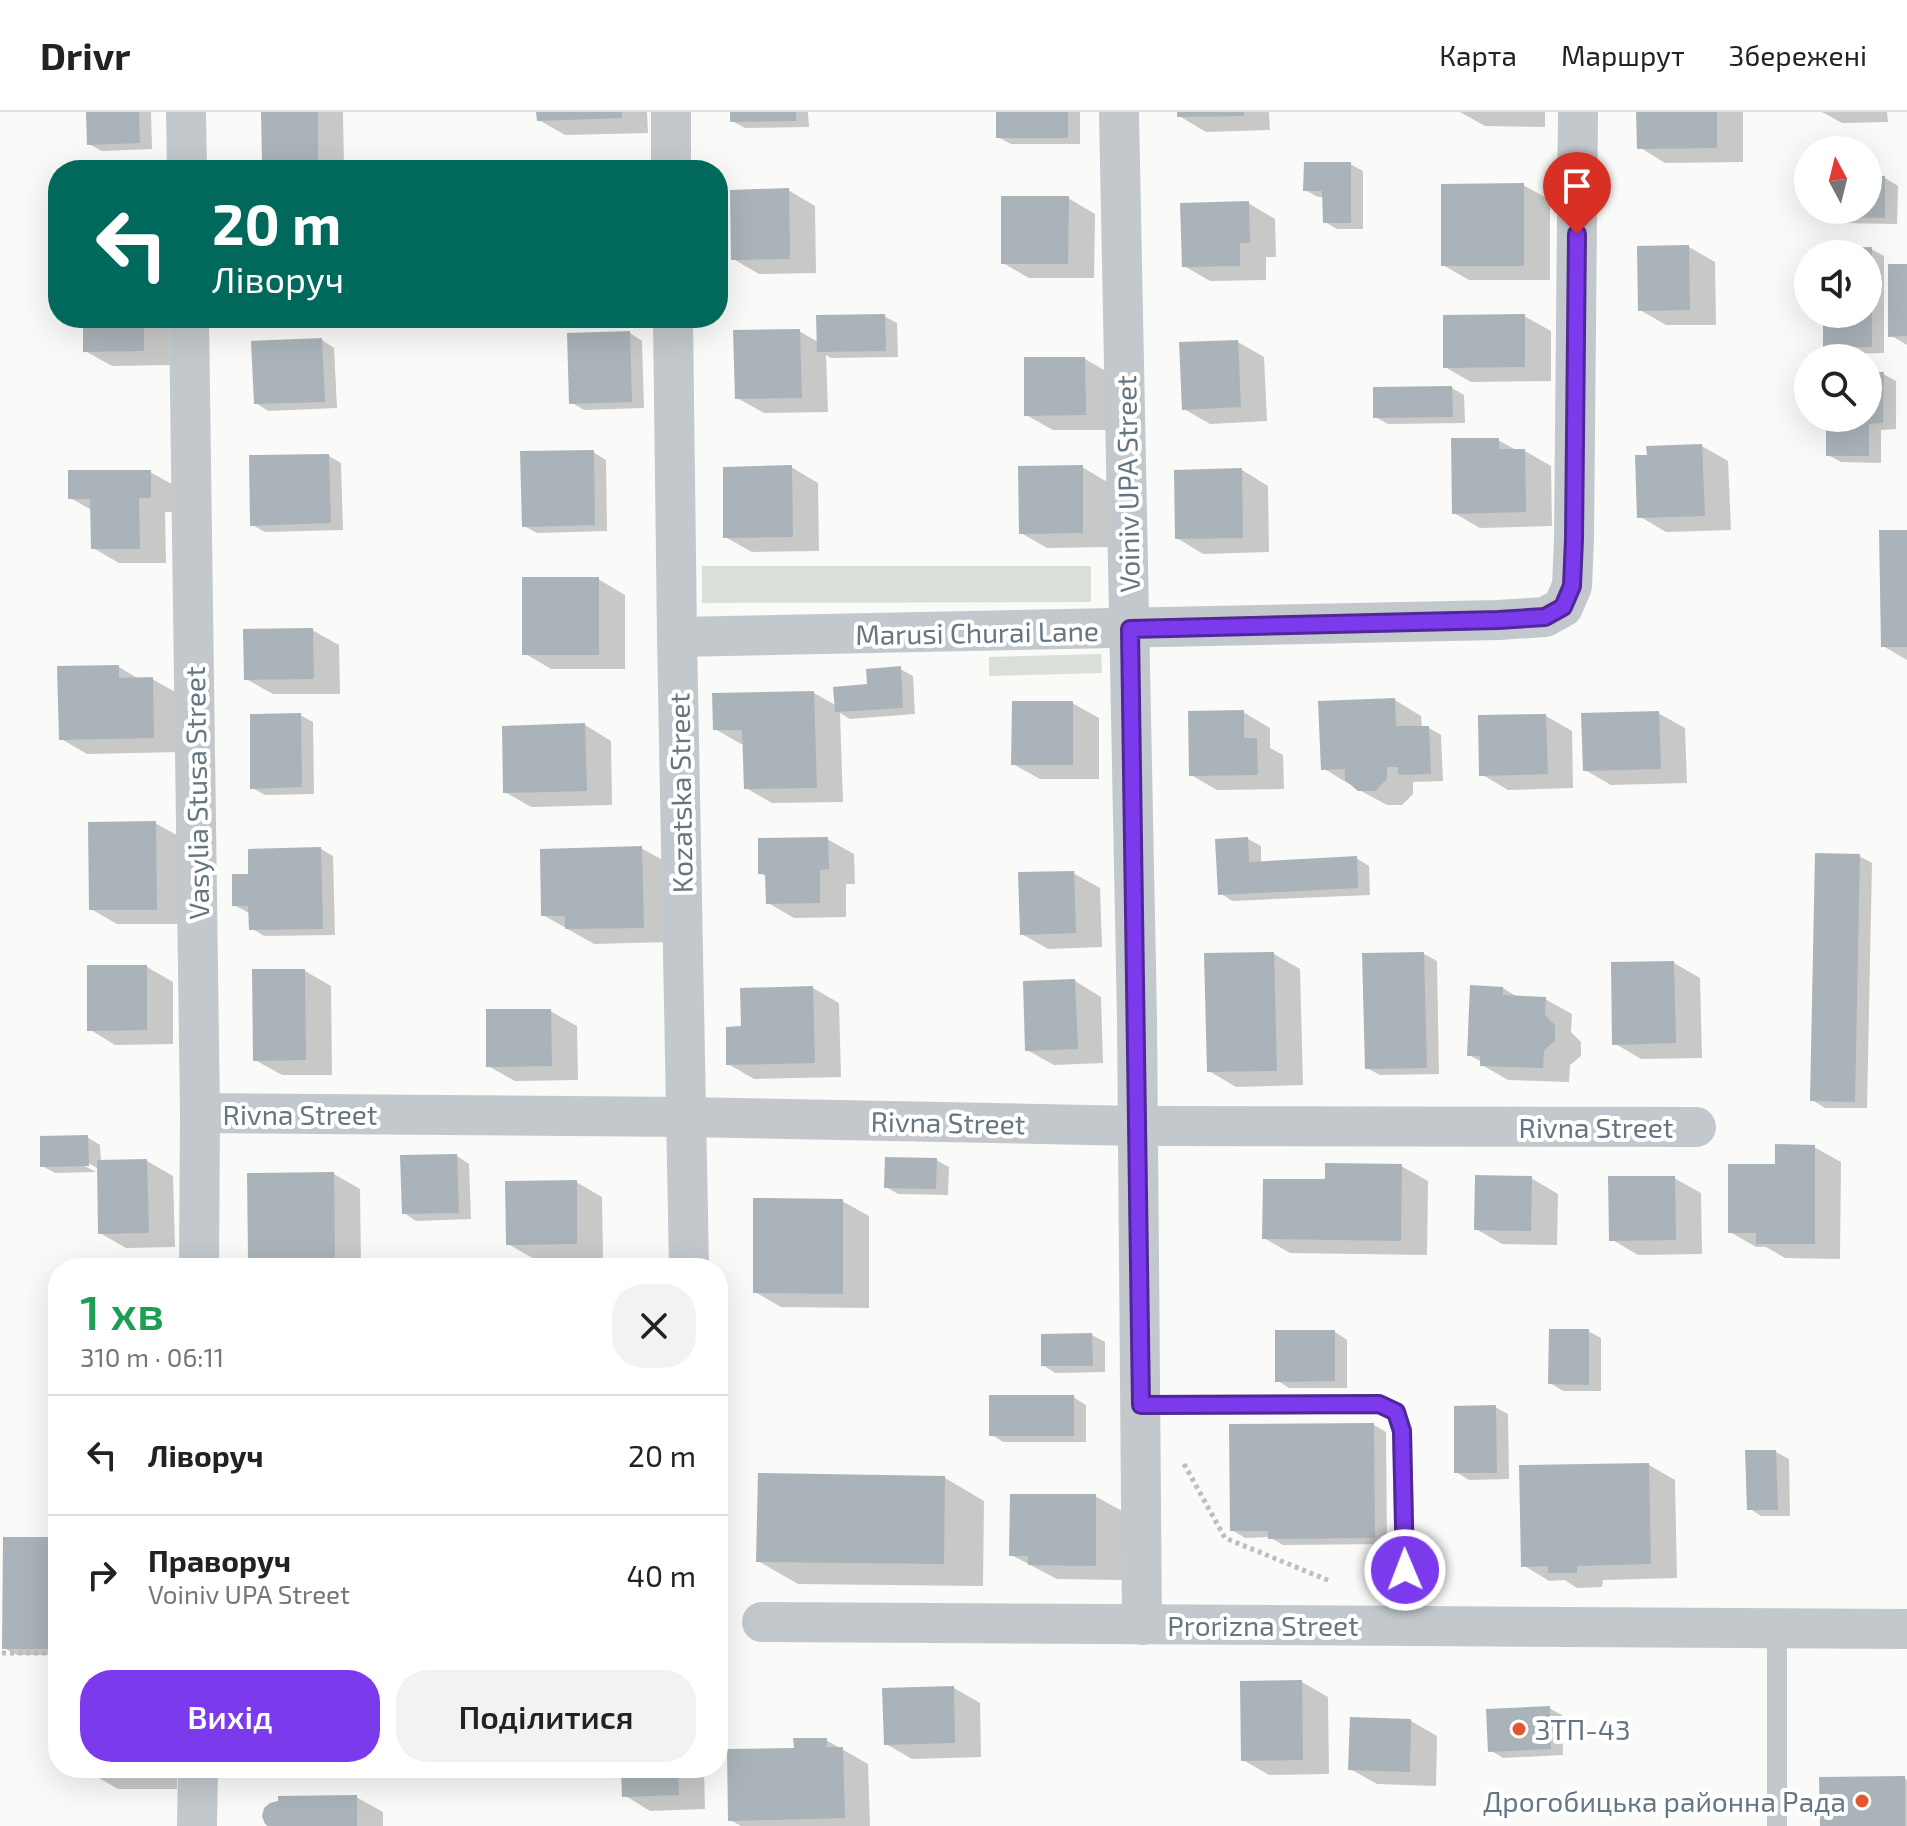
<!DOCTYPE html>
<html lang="uk">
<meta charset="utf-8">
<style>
:root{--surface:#fff;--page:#f2f2f2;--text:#222;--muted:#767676;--line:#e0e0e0;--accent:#7c3aed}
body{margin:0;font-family:"Exo 2",sans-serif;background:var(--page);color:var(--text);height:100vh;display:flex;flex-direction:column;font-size:30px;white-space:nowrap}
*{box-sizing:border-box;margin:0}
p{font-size:26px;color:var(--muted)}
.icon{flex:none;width:44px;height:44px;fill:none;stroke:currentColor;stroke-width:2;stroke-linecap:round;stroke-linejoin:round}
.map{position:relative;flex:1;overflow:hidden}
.drawer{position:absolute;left:48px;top:1146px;width:680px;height:520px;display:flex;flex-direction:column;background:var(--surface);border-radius:32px;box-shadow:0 8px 32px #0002}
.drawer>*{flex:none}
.top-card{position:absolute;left:48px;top:48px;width:680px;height:168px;border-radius:32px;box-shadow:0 8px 32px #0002;background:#00695c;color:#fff;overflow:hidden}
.needle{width:52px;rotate:353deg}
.tools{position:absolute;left:1794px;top:24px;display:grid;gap:16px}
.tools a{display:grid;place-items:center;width:88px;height:88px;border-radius:50%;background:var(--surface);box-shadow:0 8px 32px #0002;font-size:40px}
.pin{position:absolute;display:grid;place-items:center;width:68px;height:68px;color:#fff;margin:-82px -34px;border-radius:50% 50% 50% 0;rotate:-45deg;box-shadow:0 0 8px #0007}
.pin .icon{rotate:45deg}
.me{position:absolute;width:88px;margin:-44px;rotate:359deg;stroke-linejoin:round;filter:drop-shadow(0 0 6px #0008)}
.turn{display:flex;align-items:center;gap:28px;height:168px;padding:0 32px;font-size:36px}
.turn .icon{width:104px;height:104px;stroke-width:2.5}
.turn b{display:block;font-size:56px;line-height:68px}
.round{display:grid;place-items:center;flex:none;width:84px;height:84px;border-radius:32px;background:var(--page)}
.head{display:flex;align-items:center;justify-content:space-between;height:136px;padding:0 32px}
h1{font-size:48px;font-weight:600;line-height:60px;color:#1e9e55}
.cta{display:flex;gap:16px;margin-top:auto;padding:16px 32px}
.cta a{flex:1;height:92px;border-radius:32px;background:var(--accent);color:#fff;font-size:32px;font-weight:600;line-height:92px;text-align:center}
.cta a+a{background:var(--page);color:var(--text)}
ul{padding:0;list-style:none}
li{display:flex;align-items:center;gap:24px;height:120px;padding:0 32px;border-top:2px solid var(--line)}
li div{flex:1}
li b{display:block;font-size:30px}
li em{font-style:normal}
header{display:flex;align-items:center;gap:48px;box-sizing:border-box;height:112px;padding:0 40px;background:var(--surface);border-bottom:2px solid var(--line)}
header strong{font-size:38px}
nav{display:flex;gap:44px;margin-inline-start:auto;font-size:28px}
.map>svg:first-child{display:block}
.green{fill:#dadfd7}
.shadow{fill:#0003}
.building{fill:#aab3b9}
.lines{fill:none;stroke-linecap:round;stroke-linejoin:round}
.path{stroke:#bbbfc2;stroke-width:5;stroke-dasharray:4 4;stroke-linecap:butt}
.service{stroke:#c3c8cc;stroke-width:20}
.minor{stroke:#c3c8cc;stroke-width:40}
.route-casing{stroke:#51269a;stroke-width:20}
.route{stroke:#7c3aed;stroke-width:14}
.poi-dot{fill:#e4572e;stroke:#fff;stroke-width:3}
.labels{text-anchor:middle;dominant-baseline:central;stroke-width:8;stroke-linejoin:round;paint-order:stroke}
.street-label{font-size:28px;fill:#657683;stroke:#fff}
.poi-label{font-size:28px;fill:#657683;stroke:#fff;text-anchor:start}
</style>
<header>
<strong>Drivr</strong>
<nav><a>Карта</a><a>Маршрут</a><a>Збережені</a></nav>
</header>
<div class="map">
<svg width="1907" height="1714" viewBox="0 0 1907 1714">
<rect width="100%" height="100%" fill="#fafaf8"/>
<g class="green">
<polygon points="702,454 1091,454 1091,490 702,491"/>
<polygon points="1101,542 1102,561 989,564 989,545"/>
</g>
<g class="shadow">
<polygon points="88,0 151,0 152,37 102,39 89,32"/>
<polygon points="263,0 343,0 344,58 282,58 264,48"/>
<polygon points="538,0 647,0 648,21 565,23 539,8"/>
<polygon points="732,0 808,0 809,15 745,16 732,9"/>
<polygon points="998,0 1080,0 1080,32 1011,32 998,25"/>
<polygon points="1179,0 1269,0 1270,18 1206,20 1179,4"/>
<polygon points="1460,0 1545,0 1545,15 1485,14"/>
<polygon points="1638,0 1743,0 1743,50 1665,51 1639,35"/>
<polygon points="1822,0 1887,0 1888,10 1842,11"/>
<polygon points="1350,52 1363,59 1363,117 1337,117 1325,110 1325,85 1318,85 1305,78"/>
<polygon points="1868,66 1885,66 1898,74 1897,112 1838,111 1825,104 1825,98 1868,98"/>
<polygon points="1523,73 1550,88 1550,168 1469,168 1443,153"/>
<polygon points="788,78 815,94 816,161 759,162 733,147"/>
<polygon points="1068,86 1095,102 1094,166 1029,166 1003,151"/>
<polygon points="1248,91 1275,107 1276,145 1266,145 1266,168 1210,169 1184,154"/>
<polygon points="1689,135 1715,150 1716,213 1666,213 1640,198"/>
<polygon points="1871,137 1884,144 1884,241 1838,242 1825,234 1825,202 1868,202 1868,142 1824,142"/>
<polygon points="1907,154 1907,233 1890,223"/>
<polygon points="884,204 897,211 898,245 831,246 826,243 828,300 764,301 737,286 799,219 818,230"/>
<polygon points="1524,204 1551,219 1551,269 1471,270 1445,255"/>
<polygon points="85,206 169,206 170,253 112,254 85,239"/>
<polygon points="630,221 642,229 644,296 584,298 571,290"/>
<polygon points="322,228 334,236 337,296 268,299 256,291"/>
<polygon points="1238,230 1264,245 1267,309 1210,312 1184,297"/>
<polygon points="1085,247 1111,262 1111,318 1053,318 1026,303"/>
<polygon points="1868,262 1883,262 1896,269 1896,317 1881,318 1881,351 1841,350 1828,343 1828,306 1868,306"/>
<polygon points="1452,276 1464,283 1465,311 1388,312 1375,305"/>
<polygon points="1498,328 1518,339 1525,339 1551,354 1552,414 1480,416 1454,401"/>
<polygon points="1702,334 1728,349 1731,418 1666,420 1639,404"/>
<polygon points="593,340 606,348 607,419 537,421 524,414"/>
<polygon points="329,344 341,351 343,418 265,420 252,413"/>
<polygon points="791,355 818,371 819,439 752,440 725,425"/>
<polygon points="1082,355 1109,371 1109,435 1047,436 1021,421"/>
<polygon points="1242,358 1268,374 1269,440 1203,442 1177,426"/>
<polygon points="150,360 177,375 177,400 165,400 166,451 119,451 93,436 92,398 70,386"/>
<polygon points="1907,420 1907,548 1883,534"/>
<polygon points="598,467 625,483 625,557 551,557 524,541"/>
<polygon points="312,518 339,533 340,582 273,582 246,567"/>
<polygon points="119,555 139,567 152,567 179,582 180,640 87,642 61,627"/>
<polygon points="900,557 913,564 915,602 850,607 840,601 843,690 772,691 746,676 744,632 741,632 715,617 814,581 837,594"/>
<polygon points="1395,588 1421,604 1422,616 1429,616 1441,623 1443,669 1413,670 1413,682 1402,693 1387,693 1359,678 1353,672 1349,672 1323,656"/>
<polygon points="1072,591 1099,606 1099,667 1040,667 1013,652"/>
<polygon points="1243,600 1270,616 1270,636 1283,643 1284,677 1217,678 1191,663"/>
<polygon points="1658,601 1685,616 1687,671 1611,673 1585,658"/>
<polygon points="300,603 313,610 314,682 265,683 252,676"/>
<polygon points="1546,604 1572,619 1573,676 1508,678 1481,662"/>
<polygon points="585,613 611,629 612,693 531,695 505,680"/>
<polygon points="155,711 182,726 183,812 117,812 91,797"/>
<polygon points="827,727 854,742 855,772 846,772 846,805 794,806 768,791 767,765 760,761"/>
<polygon points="1248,727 1261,734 1261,751 1356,746 1369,754 1370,783 1232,789 1220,781"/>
<polygon points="641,736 668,751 670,830 594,832 543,803"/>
<polygon points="321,737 333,744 335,823 264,824 251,816 251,800 247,800 234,793 250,764"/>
<polygon points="1859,744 1872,751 1867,996 1825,996 1812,988"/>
<polygon points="1073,761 1100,776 1102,835 1048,837 1022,822"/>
<polygon points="1274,842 1300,857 1303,973 1236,975 1209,959"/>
<polygon points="1424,842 1437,849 1439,962 1380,963 1367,956"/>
<polygon points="1674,851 1700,866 1702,946 1641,947 1614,931"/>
<polygon points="147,855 173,870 173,932 115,933 89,917"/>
<polygon points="305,859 331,874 332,963 282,963 255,948"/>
<polygon points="1075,869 1101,885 1103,951 1054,953 1027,938"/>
<polygon points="813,876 839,891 841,965 754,967 728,952"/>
<polygon points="1503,876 1519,886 1545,887 1572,902 1571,920 1581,930 1581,944 1570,953 1569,970 1508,968 1482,953 1482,950 1469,943"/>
<polygon points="550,899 577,914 578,968 515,969 488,954"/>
<polygon points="87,1025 100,1033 101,1050 147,1049 173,1064 175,1135 126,1136 100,1121 99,1057 81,1047 79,1051 96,1060 55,1061 42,1054"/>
<polygon points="1814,1035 1841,1050 1840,1147 1785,1146 1766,1135 1756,1135 1730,1120 1777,1054"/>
<polygon points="457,1044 469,1052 471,1107 416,1109 404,1101"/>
<polygon points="936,1048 949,1055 948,1083 898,1082 886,1075"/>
<polygon points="1401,1054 1428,1069 1427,1143 1290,1141 1264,1126 1327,1069"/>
<polygon points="334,1062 360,1077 361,1156 268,1156 250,1146"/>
<polygon points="1531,1066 1558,1082 1557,1133 1502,1132 1476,1117"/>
<polygon points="1674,1066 1701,1081 1702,1142 1638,1143 1611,1127"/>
<polygon points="576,1070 602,1085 603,1146 534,1147 508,1132"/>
<polygon points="842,1089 869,1104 869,1196 781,1195 755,1180"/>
<polygon points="1588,1219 1601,1226 1601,1279 1563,1279 1550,1271"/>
<polygon points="1335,1220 1347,1228 1347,1276 1289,1276 1277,1268"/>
<polygon points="1092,1223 1105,1230 1105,1260 1055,1261 1043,1253"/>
<polygon points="1073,1285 1086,1293 1086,1330 1003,1330 991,1322"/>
<polygon points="1495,1295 1508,1302 1509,1367 1469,1368 1456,1360"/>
<polygon points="1374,1313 1386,1320 1387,1432 1283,1433 1269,1425 1245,1426 1232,1418"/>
<polygon points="1776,1340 1789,1347 1790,1404 1761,1404 1749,1396"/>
<polygon points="1649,1353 1675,1368 1677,1466 1603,1468 1602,1475 1577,1476 1565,1468 1549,1469 1523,1453"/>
<polygon points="945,1366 984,1389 983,1474 798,1472 758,1449"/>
<polygon points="1095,1384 1122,1399 1122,1468 1057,1467 1011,1443"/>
<polygon points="57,1427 58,1428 58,1543 17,1543 4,1536"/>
<polygon points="1302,1570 1328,1585 1329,1662 1269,1663 1243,1648"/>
<polygon points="954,1576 980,1591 981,1645 912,1647 886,1632"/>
<polygon points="1549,1596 1562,1603 1563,1643 1503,1646 1490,1638"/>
<polygon points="1411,1609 1437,1624 1436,1674 1377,1672 1350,1657"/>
<polygon points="826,1628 868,1652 870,1714 741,1714 730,1708"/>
<polygon points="92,1656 177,1656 177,1677 118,1677 92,1662"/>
<polygon points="623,1656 704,1656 705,1697 650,1699 624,1683"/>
<polygon points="1904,1666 1907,1668 1907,1714 1822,1714"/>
<polygon points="356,1685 383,1700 383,1714 271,1714"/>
</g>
<g class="building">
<polygon points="86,0 139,0 140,31 87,33"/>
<polygon points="261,0 318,0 318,48 262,49"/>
<polygon points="536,0 622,0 622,6 537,9"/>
<polygon points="730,0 796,0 796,9 730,10"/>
<rect x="996" y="0" width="72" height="26"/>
<polygon points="1177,0 1244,0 1244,4 1177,5"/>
<polygon points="1636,0 1717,0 1717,36 1637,37"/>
<polygon points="1304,50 1351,50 1351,111 1323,111 1322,79 1303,79"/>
<polygon points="555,52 555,58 443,58 443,54"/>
<polygon points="1868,64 1885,64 1885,106 1823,105 1823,98 1868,98"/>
<polygon points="1524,71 1524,154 1441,154 1441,72"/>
<polygon points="789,76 790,147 731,148 730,78"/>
<polygon points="1001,84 1069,84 1068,152 1001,152"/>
<polygon points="1249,89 1250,131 1240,131 1240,154 1182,155 1180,91"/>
<polygon points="1689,133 1690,198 1638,199 1637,134"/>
<polygon points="1872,135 1872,235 1823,235 1823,202 1868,202 1868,142 1822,142 1822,136"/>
<polygon points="1888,152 1907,152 1907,224 1888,225"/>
<polygon points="885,202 886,239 817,240 816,203"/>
<polygon points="1525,202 1525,255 1443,256 1443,203"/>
<polygon points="83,206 144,206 144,239 83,240"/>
<polygon points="800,217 802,286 735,287 733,218"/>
<polygon points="630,219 632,290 569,292 567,221"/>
<polygon points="322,226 325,290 254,292 251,229"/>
<polygon points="1238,228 1241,295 1182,298 1179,230"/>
<polygon points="1024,245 1085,245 1086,303 1024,304"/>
<polygon points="1868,260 1884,260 1883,311 1869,312 1869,344 1826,344 1826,306 1868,306"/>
<polygon points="1452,274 1453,305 1373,306 1373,275"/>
<polygon points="1451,326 1499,326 1499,337 1525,337 1526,400 1452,402"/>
<polygon points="1702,332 1705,404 1637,406 1635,343 1647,343 1646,334"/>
<polygon points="594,338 595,413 522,415 520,339"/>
<polygon points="329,342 331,411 250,414 249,343"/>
<polygon points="792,353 793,425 723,426 723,355"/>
<polygon points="1083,353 1083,421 1019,422 1018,354"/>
<polygon points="1242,356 1243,426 1175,427 1174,358"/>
<polygon points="68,358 151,358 151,386 139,386 140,437 91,437 90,387 68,387"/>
<polygon points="1879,418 1907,418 1907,535 1881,535"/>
<rect x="522" y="465" width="77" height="78"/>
<polygon points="313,516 314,567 244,568 243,517"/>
<polygon points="119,553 119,566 153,565 154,626 59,628 57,554"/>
<polygon points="901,554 903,596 835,600 833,575 867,572 866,557"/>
<polygon points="814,579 817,676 744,677 742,618 713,618 712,581"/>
<polygon points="1395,586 1396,614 1429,614 1431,662 1398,663 1398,655 1387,655 1387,667 1375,679 1358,679 1345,668 1345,657 1321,658 1318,589"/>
<polygon points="1012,589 1073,589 1073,653 1011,653"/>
<polygon points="1244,598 1244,626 1257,626 1258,663 1189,664 1188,599"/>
<polygon points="1659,599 1661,657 1583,659 1581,601"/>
<polygon points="301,601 302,675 250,677 250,602"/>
<polygon points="1546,602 1548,662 1479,664 1478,603"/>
<polygon points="585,611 587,679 503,681 502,614"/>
<polygon points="156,709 157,798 89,798 88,710"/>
<polygon points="828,725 829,757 820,758 820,791 766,792 765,762 758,762 758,726"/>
<polygon points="1248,725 1249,750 1357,744 1358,776 1218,783 1215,727"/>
<polygon points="642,734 644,816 565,817 565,804 541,804 540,737"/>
<polygon points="321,735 323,817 249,818 248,794 232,794 232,762 248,762 248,737"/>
<polygon points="1815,741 1860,742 1855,990 1810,989"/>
<polygon points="1074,759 1076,821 1020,823 1018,760"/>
<polygon points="1274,840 1277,959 1207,960 1204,841"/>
<polygon points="1424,840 1427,956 1365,957 1362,841"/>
<polygon points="1674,849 1676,931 1612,933 1611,850"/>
<polygon points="87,853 147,853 147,918 87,919"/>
<polygon points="252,857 305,857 306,948 253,949"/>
<polygon points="1075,867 1078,937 1025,939 1023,869"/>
<polygon points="1470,873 1503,875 1503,883 1546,885 1545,903 1555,913 1555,929 1544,938 1543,956 1480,954 1480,944 1467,944"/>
<polygon points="813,874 815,951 726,953 726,915 741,914 740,876"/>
<polygon points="486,897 551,897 552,954 486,955"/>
<polygon points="88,1023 89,1054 40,1055 40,1024"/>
<polygon points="1775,1032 1815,1033 1815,1132 1756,1132 1756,1121 1728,1121 1728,1052 1775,1052"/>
<polygon points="457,1042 459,1101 402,1102 400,1043"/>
<polygon points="885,1045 937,1046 936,1077 884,1076"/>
<polygon points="147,1047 149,1121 98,1122 97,1048"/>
<polygon points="1325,1051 1402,1052 1401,1129 1262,1127 1263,1067 1325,1067"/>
<polygon points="334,1060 335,1146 248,1147 247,1061"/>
<polygon points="1475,1063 1532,1064 1531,1119 1474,1118"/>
<polygon points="1608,1064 1675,1064 1676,1128 1609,1129"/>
<polygon points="577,1068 577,1132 506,1133 505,1069"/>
<polygon points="753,1086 843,1087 843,1182 753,1181"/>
<polygon points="1549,1217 1589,1217 1589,1273 1548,1272"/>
<polygon points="1275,1218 1335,1218 1335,1269 1275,1270"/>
<polygon points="1092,1221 1093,1254 1041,1254 1041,1222"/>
<rect x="989" y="1283" width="85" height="41"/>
<polygon points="1496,1293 1497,1361 1454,1361 1454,1294"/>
<polygon points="1374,1311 1375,1426 1268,1427 1268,1419 1230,1419 1229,1312"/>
<polygon points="1745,1338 1776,1338 1778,1398 1747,1398"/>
<polygon points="1649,1351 1651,1452 1577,1454 1577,1461 1548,1461 1548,1454 1521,1455 1519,1353"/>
<polygon points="758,1361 945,1364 944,1452 756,1450"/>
<polygon points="1010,1382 1096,1382 1096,1454 1028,1453 1028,1444 1009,1444"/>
<polygon points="3,1425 57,1425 57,1537 2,1537"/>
<polygon points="1302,1568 1303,1648 1241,1649 1240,1569"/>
<polygon points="954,1574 955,1631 884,1633 882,1576"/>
<polygon points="1550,1594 1551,1637 1488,1640 1486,1597"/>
<polygon points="1350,1605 1411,1607 1410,1660 1348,1658"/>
<polygon points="793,1626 827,1626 827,1635 843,1635 845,1706 728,1709 727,1637 794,1636"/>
<rect x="90" y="1656" width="61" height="7"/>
<polygon points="621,1656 678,1656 679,1683 622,1685"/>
<polygon points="1905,1664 1905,1714 1820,1714 1819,1665"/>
<polygon points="357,1683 357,1714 268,1714 265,1712 262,1704 264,1696 270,1691 278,1689 278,1684"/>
</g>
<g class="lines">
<g class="path">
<polyline points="1184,1352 1225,1426 1330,1469"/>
<polyline points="2,1541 58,1541"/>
</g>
<g class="service">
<polyline points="1141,1293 1379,1292 1396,1300 1402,1319 1406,1514"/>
<polyline points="1777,1714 1777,1516"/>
</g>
<g class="minor">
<polyline points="186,0 187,58"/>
<polyline points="671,0 671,58"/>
<polyline points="1119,0 1137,906 1142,1513"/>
<polyline points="189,206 200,1001 199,1156"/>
<polyline points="673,206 677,525 689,1156"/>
<polyline points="677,525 1498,508 1545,505 1563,495 1572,474 1574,427 1578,0"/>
<polyline points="200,1001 687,1005 1138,1014 1696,1015"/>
<polyline points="762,1510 1907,1517"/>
<polyline points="197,1714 198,1656"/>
</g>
</g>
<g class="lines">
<g class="route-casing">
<polyline id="route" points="1405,1458 1402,1319 1396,1300 1379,1292 1141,1293 1130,517 1498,508 1545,505 1563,495 1572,474 1574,427 1577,122"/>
</g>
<use href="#route" class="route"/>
</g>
<g class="poi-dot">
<circle cx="1519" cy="1617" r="8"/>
<circle cx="1862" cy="1689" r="8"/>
</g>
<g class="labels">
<g class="street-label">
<text transform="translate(1127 372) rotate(-91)">Voiniv UPA Street</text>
<text transform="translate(977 520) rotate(-1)">Marusi Churai Lane</text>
<text transform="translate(196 681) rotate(-91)">Vasylia Stusa Street</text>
<text transform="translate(680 681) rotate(-91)">Kozatska Street</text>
<text x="300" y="1002">Rivna Street</text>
<text transform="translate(948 1010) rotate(1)">Rivna Street</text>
<text x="1596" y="1015">Rivna Street</text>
<text x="1263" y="1513">Prorizna Street</text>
</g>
<g class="poi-label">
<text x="1535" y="1617">ЗТП-43</text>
<text x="1846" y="1689" text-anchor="end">Дрогобицька районна Рада</text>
</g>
</g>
</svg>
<div class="tools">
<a><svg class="needle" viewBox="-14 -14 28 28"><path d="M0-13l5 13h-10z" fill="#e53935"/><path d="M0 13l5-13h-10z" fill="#767676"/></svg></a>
<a><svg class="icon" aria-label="sound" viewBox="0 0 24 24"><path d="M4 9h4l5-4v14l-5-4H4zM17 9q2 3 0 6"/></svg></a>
<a><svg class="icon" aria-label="search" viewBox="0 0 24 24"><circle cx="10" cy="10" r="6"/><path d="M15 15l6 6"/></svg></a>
</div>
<div class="pin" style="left:1577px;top:122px;background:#d93025"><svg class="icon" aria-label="arrive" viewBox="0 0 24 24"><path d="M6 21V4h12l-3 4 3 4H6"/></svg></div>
<svg class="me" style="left:1405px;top:1458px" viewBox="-20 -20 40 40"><circle r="17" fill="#7c3aed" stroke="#fff" stroke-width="3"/><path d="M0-11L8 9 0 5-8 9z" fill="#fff"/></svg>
<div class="top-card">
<div class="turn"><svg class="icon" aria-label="left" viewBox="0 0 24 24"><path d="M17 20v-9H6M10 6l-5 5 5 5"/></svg><div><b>20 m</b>Ліворуч</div></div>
</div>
<section class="drawer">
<div class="head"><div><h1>1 хв</h1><p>310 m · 06:11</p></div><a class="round"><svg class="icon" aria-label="close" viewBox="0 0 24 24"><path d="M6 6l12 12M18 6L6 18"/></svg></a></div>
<ul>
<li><svg class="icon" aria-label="left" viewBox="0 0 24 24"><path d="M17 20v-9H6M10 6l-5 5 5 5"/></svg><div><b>Ліворуч</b></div><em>20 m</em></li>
<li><svg class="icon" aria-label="right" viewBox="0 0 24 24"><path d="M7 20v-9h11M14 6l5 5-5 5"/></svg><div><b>Праворуч</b><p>Voiniv UPA Street</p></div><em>40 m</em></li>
</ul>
<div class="cta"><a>Вихід</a><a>Поділитися</a></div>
</section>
</div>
